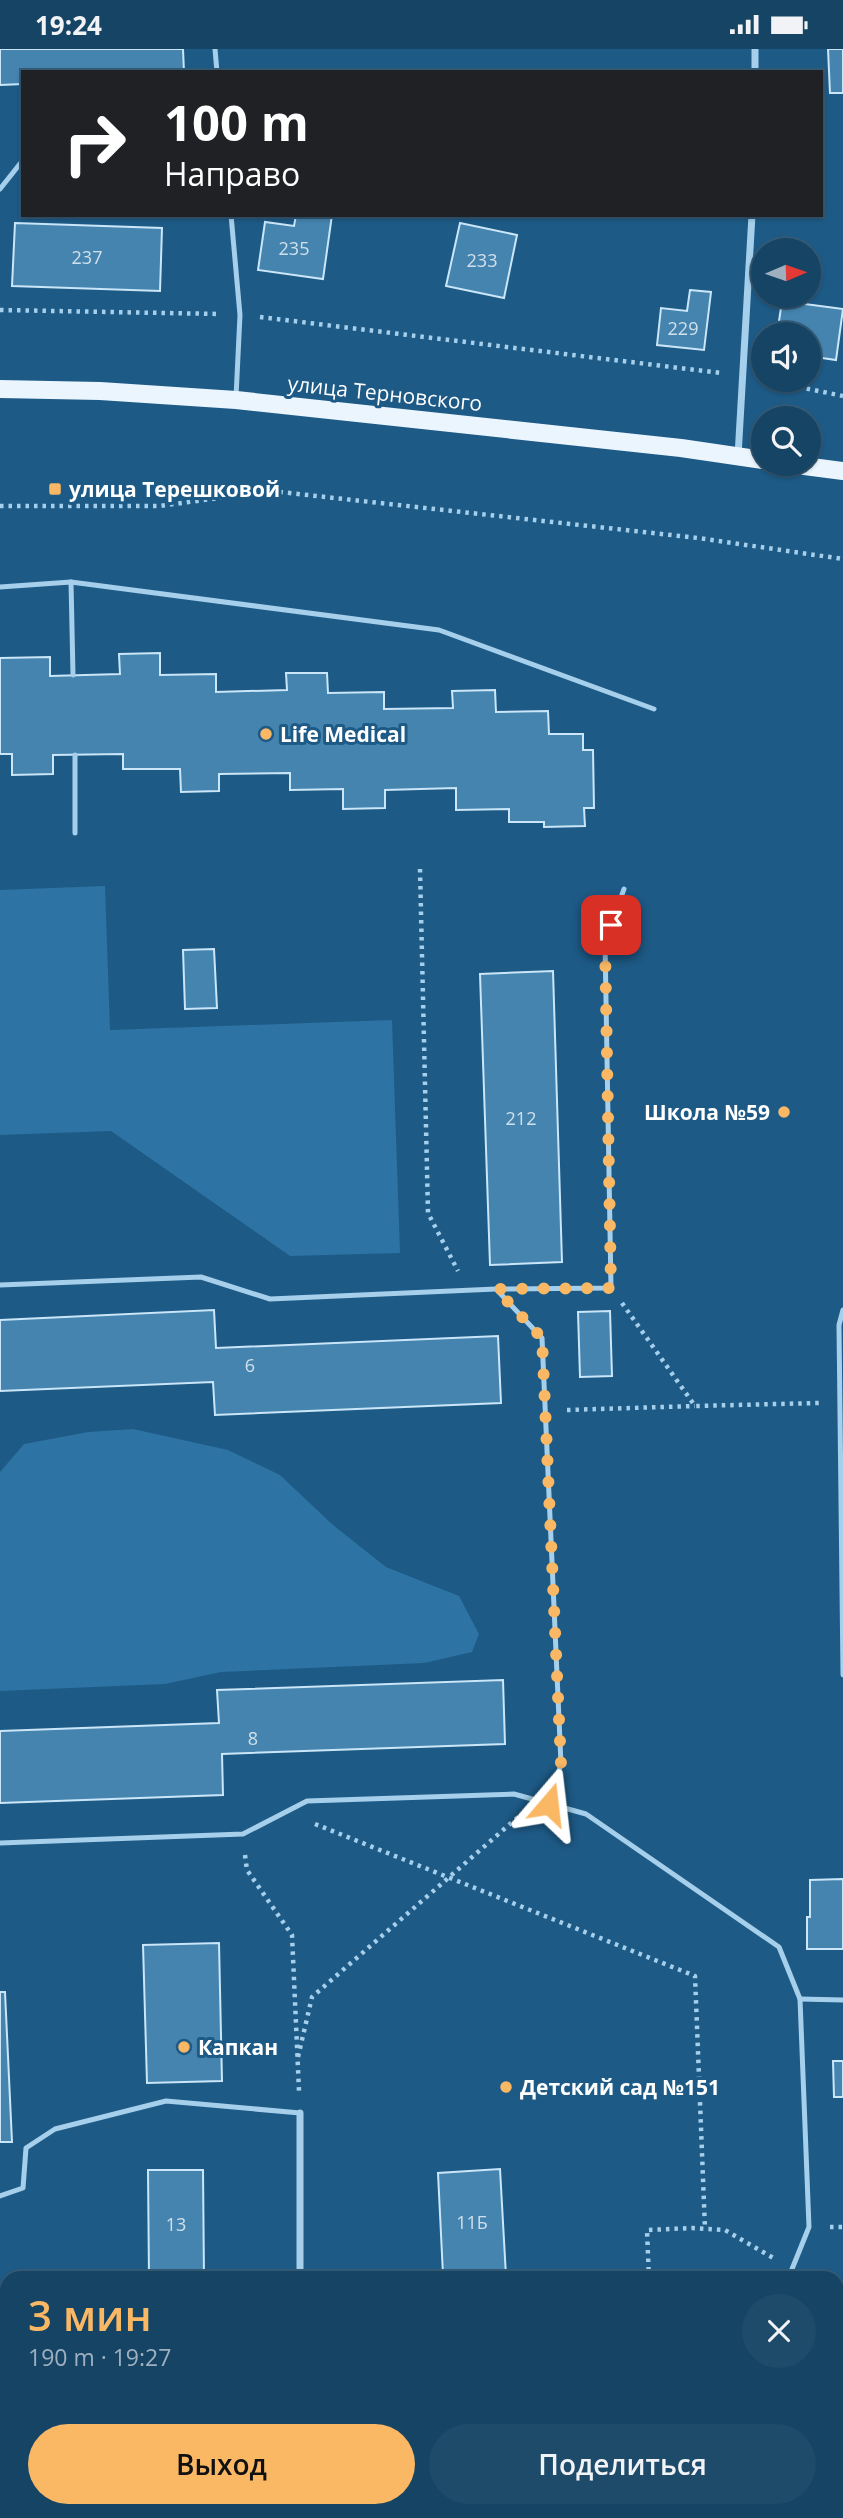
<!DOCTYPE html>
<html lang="ru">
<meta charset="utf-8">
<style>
:root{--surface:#164464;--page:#1f4b6a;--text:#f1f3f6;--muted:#9eb0bf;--line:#355c78;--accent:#fab864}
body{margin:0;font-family:"Open Sans",sans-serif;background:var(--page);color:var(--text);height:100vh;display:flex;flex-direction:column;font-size:26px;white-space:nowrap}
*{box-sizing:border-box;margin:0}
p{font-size:23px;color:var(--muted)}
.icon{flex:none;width:38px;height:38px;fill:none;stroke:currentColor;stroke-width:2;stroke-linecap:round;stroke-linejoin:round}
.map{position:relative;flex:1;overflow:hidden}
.sheet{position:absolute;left:0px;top:2222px;width:844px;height:247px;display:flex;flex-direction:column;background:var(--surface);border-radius:21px 21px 0 0;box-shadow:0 2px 5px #0004,0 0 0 2px var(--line)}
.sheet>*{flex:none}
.top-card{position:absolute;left:21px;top:21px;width:802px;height:147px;border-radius:0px;box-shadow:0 2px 5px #0004,0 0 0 2px var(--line);background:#202124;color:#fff;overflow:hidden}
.needle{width:46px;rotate:88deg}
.controls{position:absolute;left:751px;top:189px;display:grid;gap:14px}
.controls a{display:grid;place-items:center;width:70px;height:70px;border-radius:50%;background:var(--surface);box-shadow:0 2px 5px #0004,0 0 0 2px var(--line);font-size:35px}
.pin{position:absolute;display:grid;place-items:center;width:60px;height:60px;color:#fff;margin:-30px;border-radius:14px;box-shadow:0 4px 10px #0006}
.me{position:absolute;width:77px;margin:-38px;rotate:17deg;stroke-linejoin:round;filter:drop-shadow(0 0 5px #0008)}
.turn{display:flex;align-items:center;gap:24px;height:147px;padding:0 28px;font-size:32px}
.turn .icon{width:91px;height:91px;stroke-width:2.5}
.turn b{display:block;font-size:49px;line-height:60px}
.round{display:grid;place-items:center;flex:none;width:74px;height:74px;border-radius:37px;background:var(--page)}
.head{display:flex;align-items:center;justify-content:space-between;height:119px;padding:0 28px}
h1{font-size:42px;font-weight:600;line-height:52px;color:var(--accent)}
.button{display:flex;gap:14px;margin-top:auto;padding:14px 28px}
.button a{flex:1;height:80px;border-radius:42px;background:var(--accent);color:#111;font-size:28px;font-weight:600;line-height:80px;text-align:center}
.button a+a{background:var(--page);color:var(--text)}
.status{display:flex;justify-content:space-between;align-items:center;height:49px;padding:0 35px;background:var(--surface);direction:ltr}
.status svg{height:19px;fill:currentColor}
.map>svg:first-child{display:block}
.green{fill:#2d73a3}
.building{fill:#4584af;stroke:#cae6f8;stroke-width:2}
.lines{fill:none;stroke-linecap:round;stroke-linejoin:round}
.path{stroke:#a5cfeb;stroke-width:4.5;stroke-dasharray:3.5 5;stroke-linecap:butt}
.lane{stroke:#a5cfeb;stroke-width:5}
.street{stroke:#a5cfeb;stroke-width:7}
.primary{stroke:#eaf5fe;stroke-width:18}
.route{stroke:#fab864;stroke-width:12;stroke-dasharray:0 21.6}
.poi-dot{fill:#fab864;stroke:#1d5a86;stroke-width:2.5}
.labels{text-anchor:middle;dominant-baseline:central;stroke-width:6;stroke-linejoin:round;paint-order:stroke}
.number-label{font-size:18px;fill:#d0e0eb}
.street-label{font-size:21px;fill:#fff;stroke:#1d5a86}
.poi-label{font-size:21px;font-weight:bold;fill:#fff;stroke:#1d5a86;text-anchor:start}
</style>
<div class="status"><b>19:24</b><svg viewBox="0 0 49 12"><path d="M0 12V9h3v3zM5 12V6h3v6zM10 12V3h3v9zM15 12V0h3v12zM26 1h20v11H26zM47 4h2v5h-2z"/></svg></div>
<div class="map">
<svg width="843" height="2469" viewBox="0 0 843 2469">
<rect width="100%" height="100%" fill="#1d5a86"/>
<g class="green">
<polygon points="105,837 110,981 392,971 400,1204 290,1207 111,1082 0,1086 0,841"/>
<polygon points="133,1380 228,1401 280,1426 333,1476 386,1518 459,1547 479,1585 472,1603 424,1614 221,1623 165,1635 0,1642 0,1423 24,1395 88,1383"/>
</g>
<g class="building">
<polygon points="0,0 183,0 184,23 23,23 23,35 0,36"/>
<polygon points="828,0 843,0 843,44 830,44"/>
<polygon points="296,166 332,166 323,230 258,221 265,173 294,177"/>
<polygon points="15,174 162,179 160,242 12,237"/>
<polygon points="460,174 517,186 504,249 446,237"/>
<polygon points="690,241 711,243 704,301 657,296 661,259 687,262"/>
<polygon points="782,252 843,260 836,311 808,307 808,285 777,285"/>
<polygon points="160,604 160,626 216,625 216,643 287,641 286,624 327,624 328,644 384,643 384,660 453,659 452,642 495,641 496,663 548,662 549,685 583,685 583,701 593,701 594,759 584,759 585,777 544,778 544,773 509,773 509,760 456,761 456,739 385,741 385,759 343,760 343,740 290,741 290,724 219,725 219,742 181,743 180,720 123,720 123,705 53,706 53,725 12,726 12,705 0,705 0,609 50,608 50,627 120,625 119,605"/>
<polygon points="214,900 217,959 185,960 183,901"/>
<polygon points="553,922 562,1213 490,1216 480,925"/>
<polygon points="214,1261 216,1299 498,1287 501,1354 215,1366 213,1333 0,1342 0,1271"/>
<polygon points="610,1262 612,1327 580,1328 578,1263"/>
<polygon points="503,1631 505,1695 222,1705 223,1746 0,1754 0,1682 219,1674 217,1641"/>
<polygon points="843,1830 843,1900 807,1900 807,1868 810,1868 810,1831"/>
<polygon points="219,1894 222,2032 147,2034 143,1896"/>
<polygon points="0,1943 5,1943 12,2093 0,2093"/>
<polygon points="833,2012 843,2012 843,2048 834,2048"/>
<polygon points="500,2120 506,2227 588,2223 589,2230 416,2230 416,2227 443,2226 438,2124"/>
<polygon points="148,2121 203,2121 204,2230 149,2230"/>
<polygon points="836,2330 843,2330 843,2469 815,2469 815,2462 836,2462"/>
<rect x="397" y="2462" width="173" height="7"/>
</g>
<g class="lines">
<g class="path">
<polyline points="0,261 220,265"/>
<polyline points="260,268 721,324"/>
<polyline points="765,331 843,347"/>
<polyline points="0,457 159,457 271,442 698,489 843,510"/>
<polyline points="420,820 428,1164 458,1222"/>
<polyline points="622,1254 695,1357 819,1354"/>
<polyline points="567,1361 695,1357"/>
<polyline points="315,1775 695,1927 705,2180"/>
<polyline points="245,1806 247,1821 292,1886 299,2042"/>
<polyline points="298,2008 312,1948 518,1768"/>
<polyline points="830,2178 843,2178"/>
<polyline points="649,2230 647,2181 692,2179 725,2181 775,2210"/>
<polyline points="652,2469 661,2462"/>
</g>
<g class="lane">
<polyline points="215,0 217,23"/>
<polyline points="0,140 23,111"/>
<polyline points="231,166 240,266 236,348"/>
<polyline points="71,533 73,626"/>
<polyline points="0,538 71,533 439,581 654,660"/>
<polyline points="75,706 75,784"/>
<polyline points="0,1236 201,1228 270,1250 496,1240 611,1239 605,893 624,840"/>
<polyline points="496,1240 542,1289 561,1715 549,1755"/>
<polyline points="843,1261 839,1276 843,1626"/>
<polyline points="0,1794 243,1785 307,1752 514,1745 586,1765 779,1898 800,1950 809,2178 788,2230"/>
<polyline points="800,1950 843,1951"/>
<polyline points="0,2147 23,2139 26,2099 55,2080 166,2052 300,2064"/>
<polyline points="756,2462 757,2469"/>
</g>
<g class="street">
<polyline points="755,0 755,23"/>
<polyline points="738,407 752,166"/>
<polyline points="300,2230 300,2064"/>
<polyline points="300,2469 300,2462"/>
</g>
<g class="primary">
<polyline points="0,340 100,342 236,351 681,399 763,411"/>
<polyline points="789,415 843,422"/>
</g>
</g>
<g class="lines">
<polyline class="route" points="549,1755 561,1715 542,1289 496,1240 611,1239 605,893 611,876"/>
</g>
<g class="poi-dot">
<rect x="48" y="433" width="14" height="14" rx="3.5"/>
<circle cx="266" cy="685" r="7"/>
<circle cx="784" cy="1063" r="7"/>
<circle cx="184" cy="1998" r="7"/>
<circle cx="506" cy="2038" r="7"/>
</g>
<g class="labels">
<g class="number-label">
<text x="294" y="199">235</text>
<text x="87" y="208">237</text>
<text x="482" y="211">233</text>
<text x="683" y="279">229</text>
<text x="521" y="1069">212</text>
<text x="250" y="1316">6</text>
<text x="253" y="1689">8</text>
<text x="472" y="2173">11Б</text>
<text x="176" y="2175">13</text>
</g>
<g class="street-label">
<text transform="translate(385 344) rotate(6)">улица Терновского</text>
</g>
<g class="poi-label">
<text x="69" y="440">улица Терешковой</text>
<text x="280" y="685">Life Medical</text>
<text x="770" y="1063" text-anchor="end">Школа №59</text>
<text x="198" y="1998">Капкан</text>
<text x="520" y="2038">Детский сад №151</text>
</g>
</g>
</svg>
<div class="controls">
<a><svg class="needle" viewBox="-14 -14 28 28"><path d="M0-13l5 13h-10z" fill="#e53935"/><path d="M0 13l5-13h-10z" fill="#9eb0bf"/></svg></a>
<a><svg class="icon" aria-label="sound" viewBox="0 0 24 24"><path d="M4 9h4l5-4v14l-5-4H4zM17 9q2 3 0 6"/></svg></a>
<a><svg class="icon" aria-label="search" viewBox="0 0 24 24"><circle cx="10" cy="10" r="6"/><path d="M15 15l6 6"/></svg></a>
</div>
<div class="pin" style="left:611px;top:876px;background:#d93025"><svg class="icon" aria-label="arrive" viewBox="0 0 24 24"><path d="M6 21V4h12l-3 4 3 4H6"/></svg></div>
<svg class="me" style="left:549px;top:1755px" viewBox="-20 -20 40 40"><path d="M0-17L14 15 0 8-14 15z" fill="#fab864" stroke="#fff" stroke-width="4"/></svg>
<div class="top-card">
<div class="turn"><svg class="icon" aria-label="right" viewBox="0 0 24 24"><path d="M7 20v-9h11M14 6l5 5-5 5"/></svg><div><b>100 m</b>Направо</div></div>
</div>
<section class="sheet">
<div class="head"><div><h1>3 мин</h1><p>190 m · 19:27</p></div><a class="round"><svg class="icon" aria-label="close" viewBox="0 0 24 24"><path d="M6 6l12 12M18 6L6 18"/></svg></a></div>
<div class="button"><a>Выход</a><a>Поделиться</a></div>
</section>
</div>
